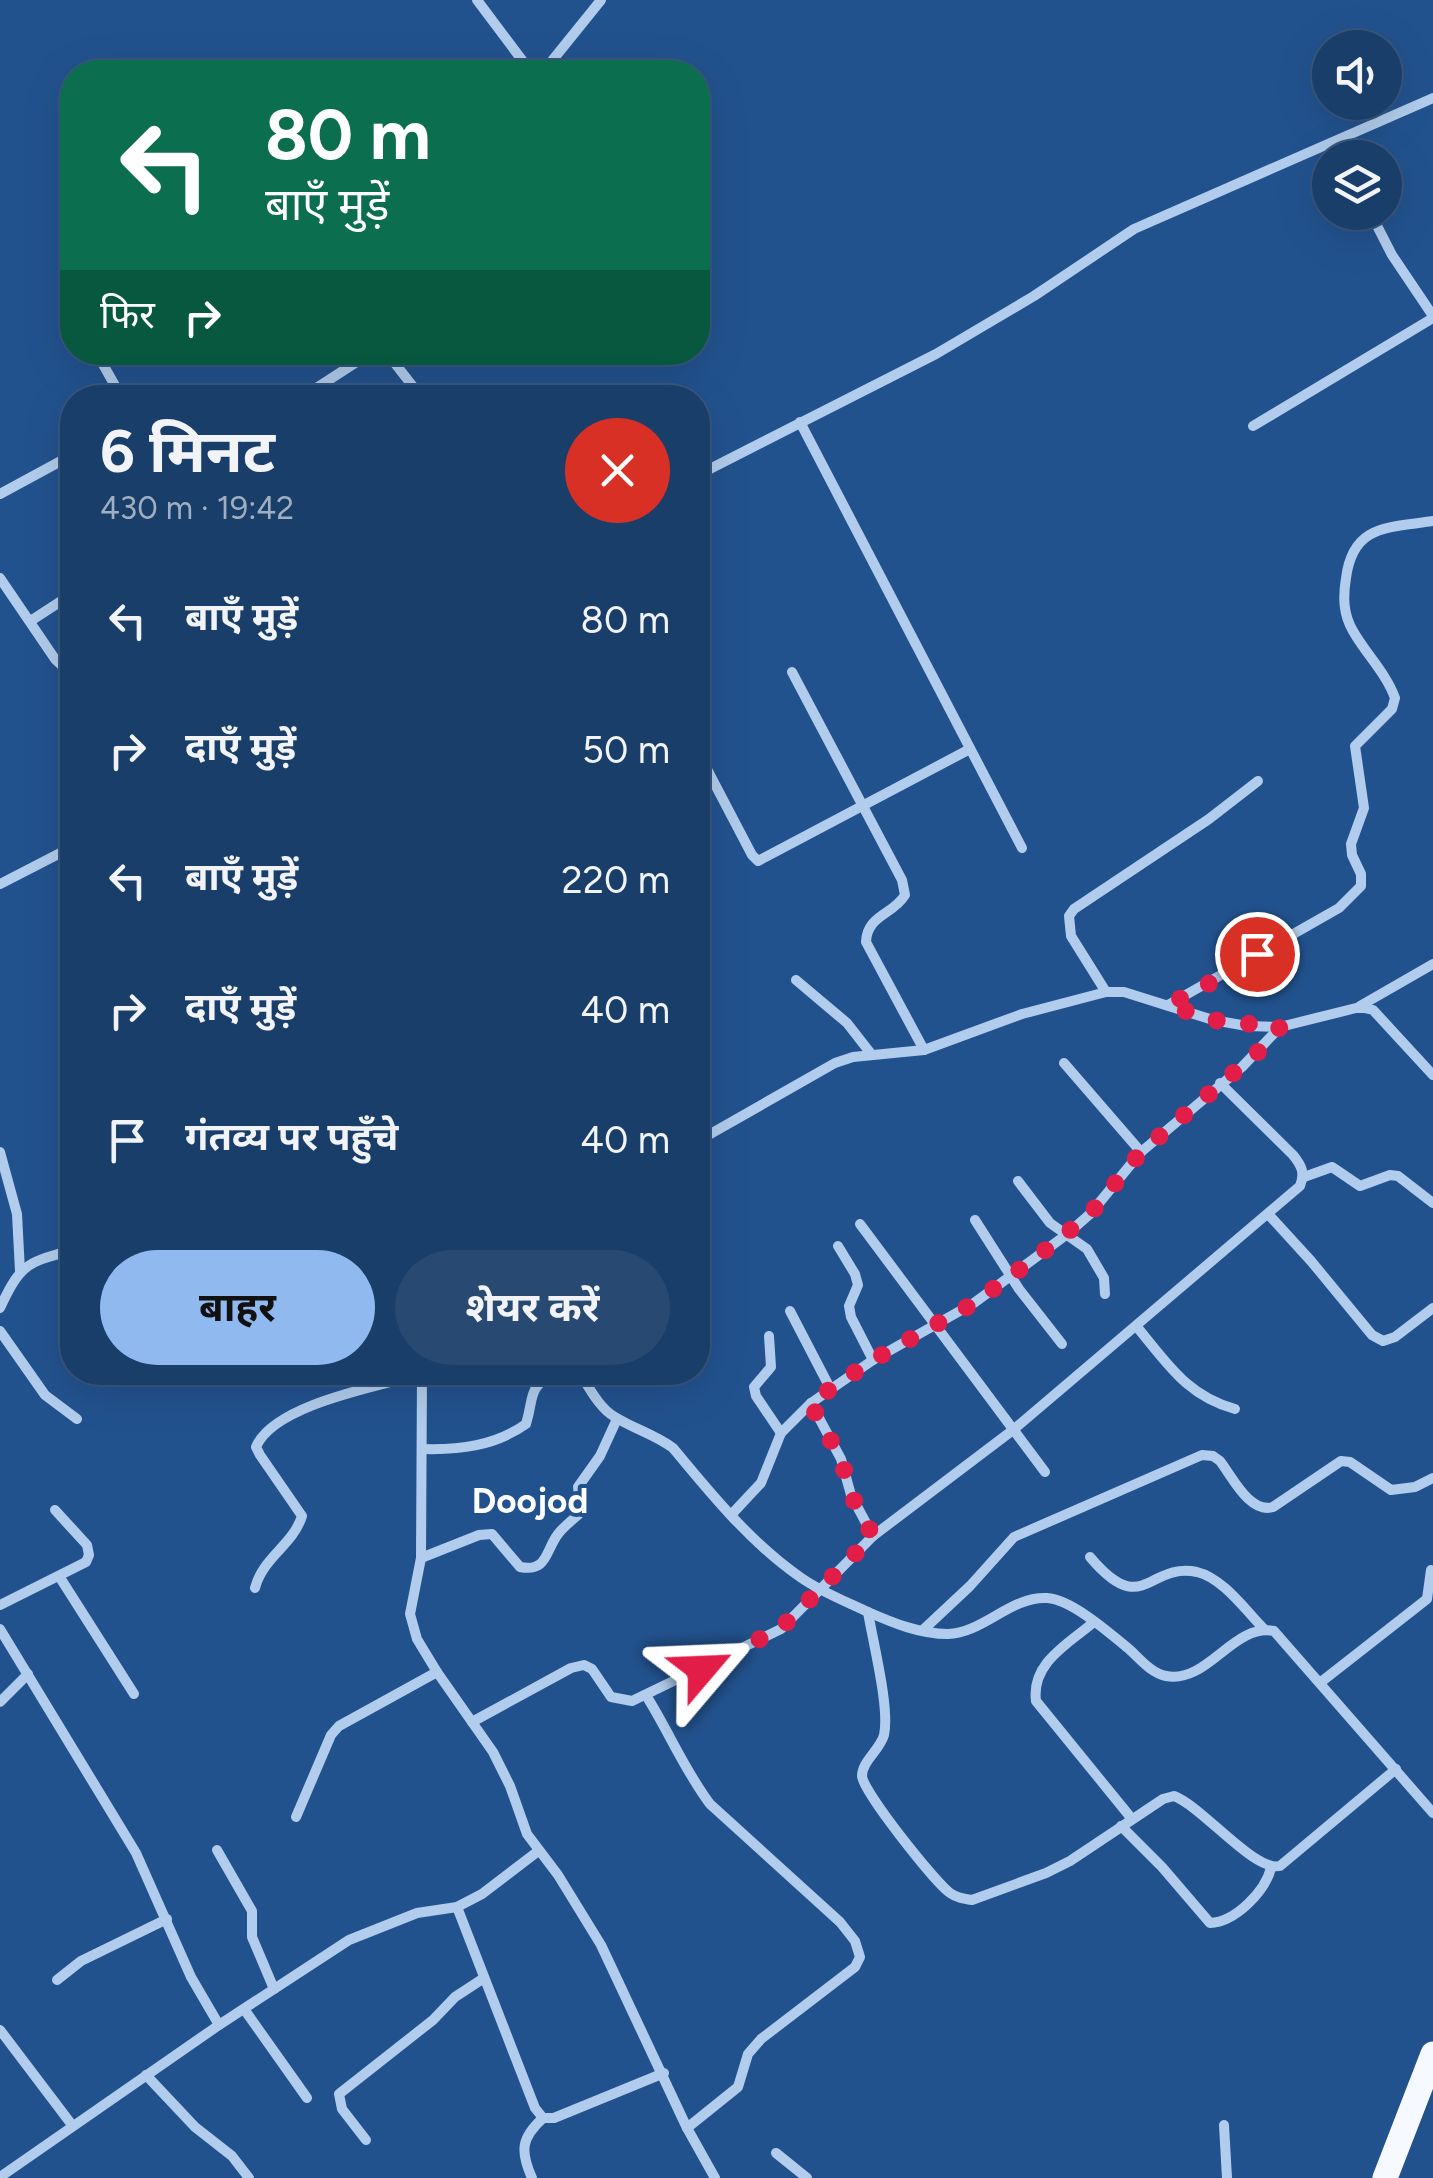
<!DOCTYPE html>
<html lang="hi">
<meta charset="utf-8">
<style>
:root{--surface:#1a3e6a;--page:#274972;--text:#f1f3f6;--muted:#9faec1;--line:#38577e;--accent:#90b9f0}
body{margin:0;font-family:Figtree,"Noto Sans Devanagari",sans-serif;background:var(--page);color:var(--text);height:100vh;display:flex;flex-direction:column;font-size:38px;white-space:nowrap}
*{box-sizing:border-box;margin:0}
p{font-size:32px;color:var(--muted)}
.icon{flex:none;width:55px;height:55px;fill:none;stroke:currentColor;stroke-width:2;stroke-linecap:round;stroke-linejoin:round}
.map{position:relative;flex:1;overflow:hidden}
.drawer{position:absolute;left:60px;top:385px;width:650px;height:1000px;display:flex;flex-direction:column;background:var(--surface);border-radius:40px;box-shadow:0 10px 40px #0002,0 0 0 2px var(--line)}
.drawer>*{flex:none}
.guide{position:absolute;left:60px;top:60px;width:650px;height:305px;border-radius:40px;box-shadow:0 10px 40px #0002,0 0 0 2px var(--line);background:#0b6e4f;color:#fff;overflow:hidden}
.buttons{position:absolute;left:1312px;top:30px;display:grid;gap:20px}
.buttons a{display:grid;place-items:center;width:90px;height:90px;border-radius:50%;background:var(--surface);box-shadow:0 10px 40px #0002,0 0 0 2px var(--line);font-size:50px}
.pin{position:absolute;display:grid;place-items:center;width:85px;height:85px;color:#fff;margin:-42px;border:5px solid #fff;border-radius:50%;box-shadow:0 2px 10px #0007}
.me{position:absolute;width:110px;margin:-55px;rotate:64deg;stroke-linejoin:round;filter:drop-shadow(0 0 8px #0008)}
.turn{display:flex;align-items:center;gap:35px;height:210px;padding:0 40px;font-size:45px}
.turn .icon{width:130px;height:130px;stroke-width:2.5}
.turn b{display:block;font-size:70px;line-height:85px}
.then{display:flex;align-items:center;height:95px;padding:0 40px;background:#0003;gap:20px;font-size:38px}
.round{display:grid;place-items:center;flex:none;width:105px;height:105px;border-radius:52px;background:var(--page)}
.head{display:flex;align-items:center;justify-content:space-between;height:170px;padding:0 40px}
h1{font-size:60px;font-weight:700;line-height:75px}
.cta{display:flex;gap:20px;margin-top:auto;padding:20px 40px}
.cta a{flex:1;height:115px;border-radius:60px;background:var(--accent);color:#111;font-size:40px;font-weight:700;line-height:115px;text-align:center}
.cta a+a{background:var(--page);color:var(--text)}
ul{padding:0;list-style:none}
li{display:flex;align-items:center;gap:30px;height:130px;padding:0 40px}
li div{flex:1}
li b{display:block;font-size:38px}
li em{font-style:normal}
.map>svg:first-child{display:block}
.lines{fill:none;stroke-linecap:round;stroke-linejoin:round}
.minor{stroke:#b1ccec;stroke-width:10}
.primary{stroke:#f6f9ff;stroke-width:25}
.route{stroke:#e11d48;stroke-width:18;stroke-dasharray:0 32.4}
.labels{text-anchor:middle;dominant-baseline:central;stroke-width:8;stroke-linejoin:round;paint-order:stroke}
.quarter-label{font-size:35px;font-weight:bold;fill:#fff;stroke:#22528e}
</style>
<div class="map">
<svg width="1433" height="2178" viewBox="0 0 1433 2178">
<rect width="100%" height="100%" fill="#22528e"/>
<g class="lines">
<g class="minor">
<polyline points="477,0 531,72"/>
<polyline points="543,72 601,0"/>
<polyline points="1342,140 1348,158"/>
<polyline points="1370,212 1392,255 1433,316"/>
<polyline points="96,352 122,398"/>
<polyline points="386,352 422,398"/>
<polyline points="301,398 372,352"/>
<polyline points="800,422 1022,848"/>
<polyline points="1253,426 1433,318"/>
<polyline points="698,475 936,354 1034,296 1134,229 1433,98"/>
<polyline points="0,494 72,455"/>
<polyline points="0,578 55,659 72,675"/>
<polyline points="32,620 72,594"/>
<path d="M792,672L902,880L905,895C893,915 867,915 866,942L924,1050"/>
<polyline points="698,752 752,855 758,861 970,749"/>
<polyline points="0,884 72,847"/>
<polyline points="796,980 847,1023 872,1055"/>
<polyline points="1106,992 1071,936 1069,916 1074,909 1209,819 1258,781"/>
<path d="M1168,1005L1339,908L1361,886V874L1352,855L1351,844L1364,808L1355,746L1392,709L1395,698C1386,673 1366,654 1353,631C1343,614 1343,597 1346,578C1353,524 1388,528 1433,521"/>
<polyline points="1360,1006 1433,964"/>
<polyline points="1064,1063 1141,1152"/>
<polyline points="698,1141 835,1063 853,1057 924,1050 1022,1014 1106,992 1124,992 1213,1020 1247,1026 1280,1027 1360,1007 1373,1010 1433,1075"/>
<polyline points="0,1152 17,1214 20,1271"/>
<polyline points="1304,1177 1332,1167 1360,1186 1390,1175 1398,1176 1433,1203"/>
<polyline points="1018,1181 1050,1223 1087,1249 1104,1278 1105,1294"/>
<polyline points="1268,1214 1311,1261 1372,1335 1383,1341 1395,1337 1433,1308"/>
<polyline points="975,1220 1019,1289 1062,1344"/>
<polyline points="860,1224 1045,1472"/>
<polyline points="838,1246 855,1274 858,1285 849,1306 851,1317 873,1360"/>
<path d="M0,1308C21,1263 27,1263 72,1250"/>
<polyline points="790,1311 830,1388"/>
<path d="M1137,1327C1167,1363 1187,1396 1235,1409"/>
<polyline points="0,1331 45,1395 77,1419"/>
<polyline points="769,1336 771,1367 754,1387 756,1396 781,1433"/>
<polyline points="422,1372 421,1558 410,1614 417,1639 437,1672 493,1752 510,1786 527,1834 558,1875 601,1945 687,2128 715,2178"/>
<path d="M579,1372C589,1387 599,1408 615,1417C634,1429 654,1434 673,1448C711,1494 751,1543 800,1577C821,1592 845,1601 868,1612C893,1623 920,1634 948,1634C983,1633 1011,1596 1047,1598C1071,1599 1111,1634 1129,1649C1140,1659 1151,1673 1166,1676C1208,1684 1233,1623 1274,1631L1433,1813"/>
<polyline points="811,1403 841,1459 851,1495 873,1536"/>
<path d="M423,1449C459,1450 495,1446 526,1424C535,1395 526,1389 556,1372"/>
<polyline points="731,1515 761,1483 781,1433 811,1403 873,1360 974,1303 1066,1235 1090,1214 1141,1152 1242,1067 1280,1027"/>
<path d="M1090,1557C1143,1620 1148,1562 1197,1572C1223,1578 1246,1611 1264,1629"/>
<path d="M421,1558L479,1535L492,1534L520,1567C546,1572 545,1554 556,1537C562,1527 573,1520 581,1512L578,1487L600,1456L617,1419"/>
<polyline points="59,1576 134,1694"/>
<path d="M255,1588C263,1557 293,1545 302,1516L260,1455L256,1447C274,1404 380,1386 421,1374"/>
<polyline points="0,1605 86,1562 89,1555 87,1545 55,1510"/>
<path d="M868,1612C873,1643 890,1708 884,1735C880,1750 862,1761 862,1776C863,1792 935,1882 950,1893C957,1898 964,1899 972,1900L1046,1873L1070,1861L1163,1799L1174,1796C1203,1807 1254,1872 1280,1866L1396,1769"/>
<path d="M1094,1622C1068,1644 1031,1663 1036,1701L1132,1819"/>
<polyline points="0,1629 136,1853 191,1977 219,2025"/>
<path d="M923,1630L970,1586L1014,1537L1202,1455L1213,1456L1220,1461C1233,1478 1250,1514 1273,1507L1341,1461L1350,1462L1391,1490L1415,1487L1433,1478"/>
<polyline points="1321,1682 1427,1599 1431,1570"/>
<path d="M647,1697C669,1732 685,1771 710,1804L840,1922L855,1941L860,1957L855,1967L761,2039L748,2054L738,2087L687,2128"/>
<polyline points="0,1702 28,1674"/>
<path d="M472,1722L571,1668L584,1665L592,1669L611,1697L632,1701L781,1629L873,1536L1013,1430L1300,1186C1305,1173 1302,1166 1293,1155L1220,1083"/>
<polyline points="296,1817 331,1735 339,1726 437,1672"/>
<path d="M1121,1826L1162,1867L1210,1923C1235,1922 1265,1892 1271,1868"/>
<polyline points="217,1850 252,1911 252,1937 274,1989"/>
<polyline points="457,1907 535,2108 543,2118 554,2118 664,2073"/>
<polyline points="57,1980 81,1961 167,1919"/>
<polyline points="244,2009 307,2098"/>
<polyline points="0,2030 72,2125"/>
<polyline points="146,2075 195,2127 232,2156 249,2178"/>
<polyline points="1224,2125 1227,2178"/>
<polyline points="366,2140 342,2109 339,2094 433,2020 455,1997 484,1978"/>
<polyline points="776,2153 807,2178"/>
<polyline points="0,2177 219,2025 349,1940 417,1913 457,1907 482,1894 537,1852"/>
<path d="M532,2178C520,2151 521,2138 543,2118"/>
</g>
<polyline class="primary" points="1385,2178 1433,2054"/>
</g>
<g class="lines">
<polyline class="route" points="702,1669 781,1628 873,1536 851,1495 841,1459 810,1403 873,1360 974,1303 1038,1256 1090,1214 1141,1152 1265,1046 1280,1027 1213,1020 1168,1005 1231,972 1257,954"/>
</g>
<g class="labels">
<g class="quarter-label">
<text x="530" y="1501">Doojod</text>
</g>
</g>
</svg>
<div class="buttons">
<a><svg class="icon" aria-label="sound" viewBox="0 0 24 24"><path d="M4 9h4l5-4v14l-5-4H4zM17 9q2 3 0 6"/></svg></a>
<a><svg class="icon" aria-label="layers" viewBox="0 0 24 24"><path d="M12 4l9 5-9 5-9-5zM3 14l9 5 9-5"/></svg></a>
</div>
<div class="pin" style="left:1257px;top:954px;background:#d93025"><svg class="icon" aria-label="arrive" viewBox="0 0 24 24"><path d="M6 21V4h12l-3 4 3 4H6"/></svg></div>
<svg class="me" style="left:702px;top:1669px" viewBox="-20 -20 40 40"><path d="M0-17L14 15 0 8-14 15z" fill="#e11d48" stroke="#fff" stroke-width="4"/></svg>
<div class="guide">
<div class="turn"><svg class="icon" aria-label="left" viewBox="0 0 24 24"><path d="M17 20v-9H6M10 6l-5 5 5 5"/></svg><div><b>80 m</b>बाएँ मुड़ें</div></div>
<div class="then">फिर<svg class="icon" aria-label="right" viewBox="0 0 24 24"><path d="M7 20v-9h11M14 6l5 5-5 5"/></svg></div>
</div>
<section class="drawer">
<div class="head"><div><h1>6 मिनट</h1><p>430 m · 19:42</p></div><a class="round" style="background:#d93025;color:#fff"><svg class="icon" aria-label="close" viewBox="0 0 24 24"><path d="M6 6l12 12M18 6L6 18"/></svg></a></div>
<ul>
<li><svg class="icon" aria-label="left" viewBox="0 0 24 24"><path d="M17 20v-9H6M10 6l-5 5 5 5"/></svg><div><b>बाएँ मुड़ें</b></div><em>80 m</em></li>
<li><svg class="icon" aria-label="right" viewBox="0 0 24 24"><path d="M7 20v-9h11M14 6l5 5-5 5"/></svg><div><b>दाएँ मुड़ें</b></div><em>50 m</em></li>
<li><svg class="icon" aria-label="left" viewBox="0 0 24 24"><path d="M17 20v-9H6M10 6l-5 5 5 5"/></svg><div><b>बाएँ मुड़ें</b></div><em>220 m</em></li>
<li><svg class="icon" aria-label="right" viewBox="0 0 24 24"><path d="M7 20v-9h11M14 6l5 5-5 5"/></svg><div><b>दाएँ मुड़ें</b></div><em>40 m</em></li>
<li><svg class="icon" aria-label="arrive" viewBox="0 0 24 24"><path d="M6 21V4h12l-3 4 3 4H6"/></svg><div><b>गंतव्य पर पहुँचे</b></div><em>40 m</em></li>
</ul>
<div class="cta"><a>बाहर</a><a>शेयर करें</a></div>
</section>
</div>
